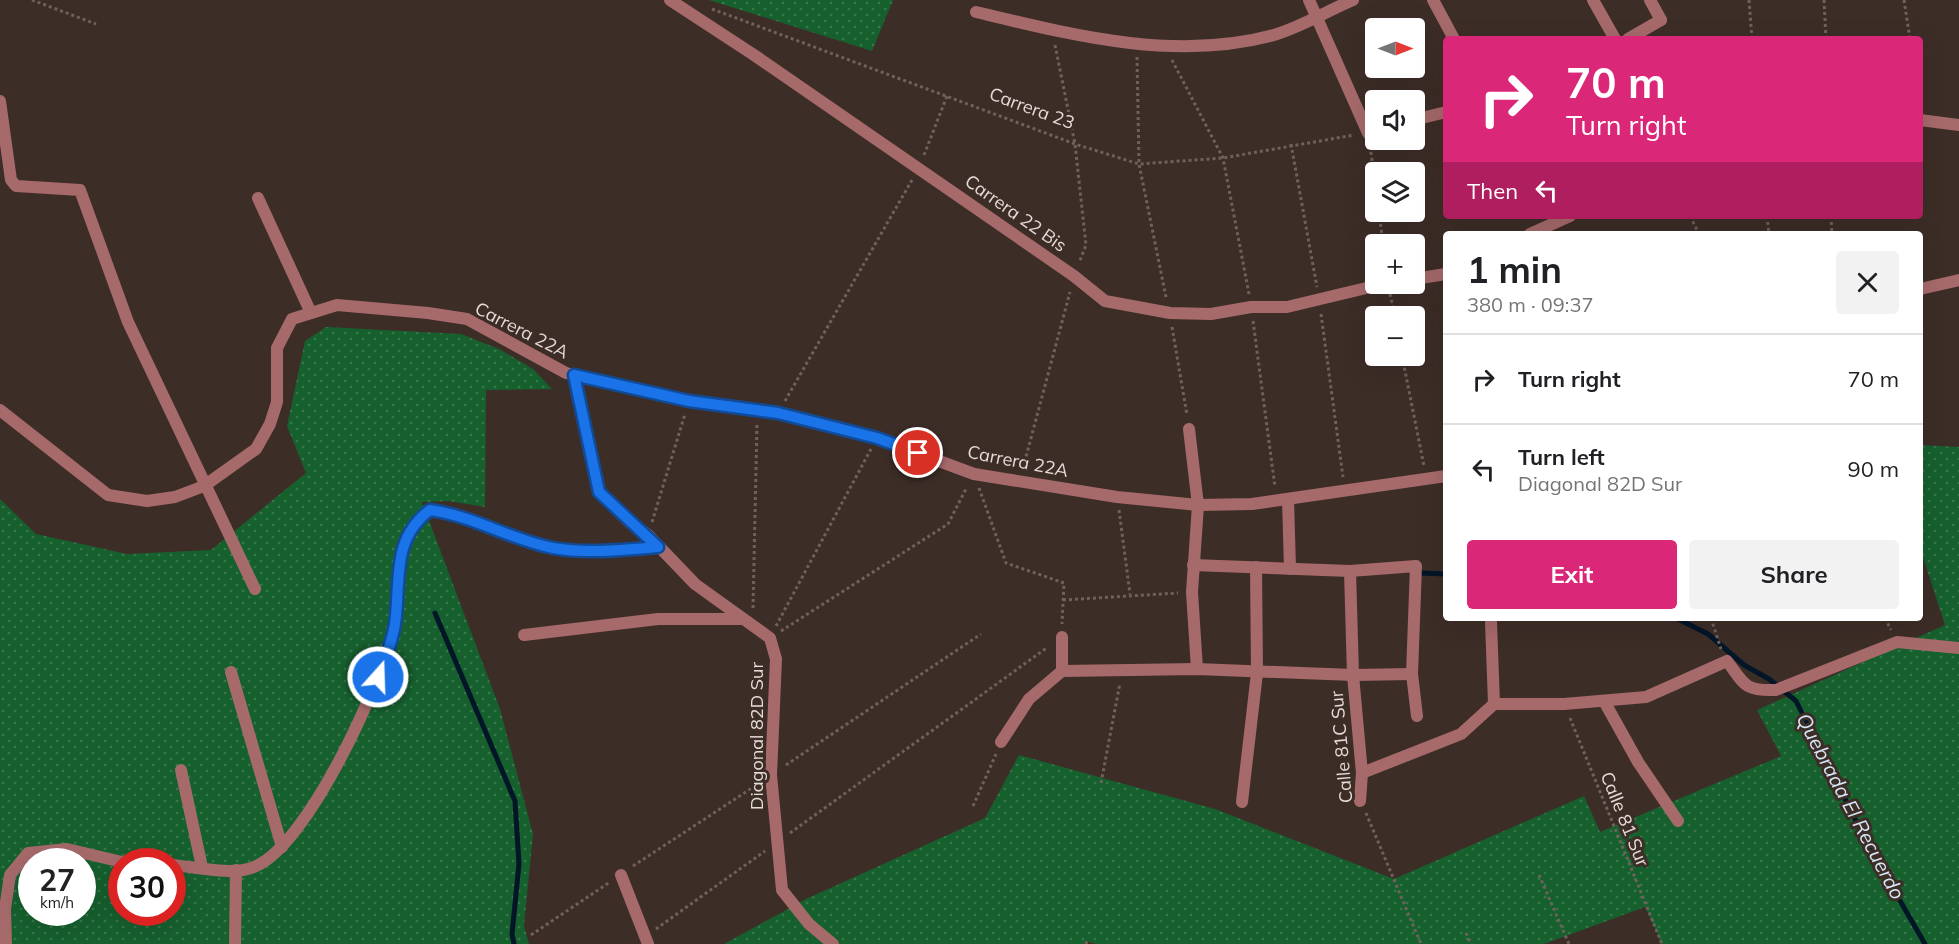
<!DOCTYPE html>
<meta charset="utf-8">
<style>
:root{--surface:#fff;--page:#f2f2f2;--text:#202124;--muted:#757577;--line:#e0e0e0;--accent:#db2777}
body{margin:0;font-family:Mulish,sans-serif;background:var(--page);color:var(--text);height:100vh;display:flex;flex-direction:column;font-size:22px;white-space:nowrap}
*{box-sizing:border-box;margin:0}
p{font-size:20px;color:var(--muted)}
.icon{flex:none;width:33px;height:33px;fill:none;stroke:currentColor;stroke-width:2;stroke-linecap:round;stroke-linejoin:round}
.map{position:relative;flex:1;overflow:hidden}
.side{position:absolute;left:1443px;top:231px;width:480px;height:390px;display:flex;flex-direction:column;background:var(--surface);border-radius:6px;box-shadow:0 6px 24px #0002}
.side>*{flex:none}
.banner{position:absolute;left:1443px;top:36px;width:480px;height:183px;border-radius:6px;box-shadow:0 6px 24px #0002;background:#db2777;color:#fff;overflow:hidden}
.needle{width:39px;rotate:90deg}
.buttons{position:absolute;left:1365px;top:18px;display:grid;gap:12px}
.buttons a{display:grid;place-items:center;width:60px;height:60px;border-radius:6px;background:var(--surface);box-shadow:0 6px 24px #0002;font-size:30px}
.speed{position:absolute;left:18px;top:848px;display:flex;gap:12px;font-size:30px;font-weight:700;text-align:center}
.speed>*{display:grid;place-content:center;width:78px;height:78px;border-radius:50%;background:var(--surface);box-shadow:0 6px 24px #0002;line-height:1}
.speed small{font-size:15px;font-weight:400}
.speed .limit{border:9px solid #d22;background:#fff;color:#111}
.pin{position:absolute;display:grid;place-items:center;width:51px;height:51px;color:#fff;margin:-26px;border:3px solid #fff;border-radius:50%;box-shadow:0 2px 6px #0007}
.me{position:absolute;width:66px;margin:-33px;rotate:20deg;stroke-linejoin:round;filter:drop-shadow(0 0 4px #0008)}
.turn{display:flex;align-items:center;gap:21px;height:126px;padding:0 24px;font-size:27px}
.turn .icon{width:78px;height:78px;stroke-width:2.5}
.turn b{display:block;font-size:42px;line-height:51px}
.then{display:flex;align-items:center;height:57px;padding:0 24px;background:#0003;gap:12px;font-size:22px}
.round{display:grid;place-items:center;flex:none;width:63px;height:63px;border-radius:6px;background:var(--page)}
.overview{display:flex;align-items:center;justify-content:space-between;height:102px;padding:0 24px}
h1{font-size:36px;font-weight:700;line-height:45px}
.cta{display:flex;gap:12px;margin-top:auto;padding:12px 24px}
.cta a{flex:1;height:69px;border-radius:6px;background:var(--accent);color:#fff;font-size:24px;font-weight:700;line-height:69px;text-align:center}
.cta a+a{background:var(--page);color:var(--text)}
ul{padding:0;list-style:none}
li{display:flex;align-items:center;gap:18px;height:90px;padding:0 24px;border-top:2px solid var(--line)}
li div{flex:1}
li b{display:block;font-size:22px}
li em{font-style:normal}
.map>svg:first-child{display:block}
.grass{fill:url(#grass-dots);fill-rule:evenodd}
.lines{fill:none;stroke-linecap:round;stroke-linejoin:round}
.stream{stroke:#021628;stroke-width:5}
.path{stroke:#70615c;stroke-width:3;stroke-dasharray:3 3;stroke-linecap:butt}
.street{stroke:#a76a6b;stroke-width:12}
.route-casing{stroke:#114b97;stroke-width:15}
.route{stroke:#1a73e8;stroke-width:10}
.labels{text-anchor:middle;dominant-baseline:central;stroke-width:6;stroke-linejoin:round;paint-order:stroke}
.street-label{font-size:18px;fill:#e5dbd7;stroke:#3d2d27}
.water-label{font-size:20px;font-style:italic;fill:#d6e7f7;stroke:#3d2d27}
</style>
<div class="map">
<svg width="1959" height="944" viewBox="0 0 1959 944">
<defs>
<pattern id="grass-dots" width="8" height="8" patternUnits="userSpaceOnUse" patternTransform="scale(1.5)"><rect width="8" height="8" fill="#16602e"/><path d="M2 2h.1M6 6h.1" fill="none" stroke="#38764c" stroke-width="1.8" stroke-linecap="round"/></pattern>
</defs>
<rect width="100%" height="100%" fill="#3d2d27"/>
<g class="grass">
<polygon points="709,0 893,0 872,51"/>
<path d="M326,327L461,334L499,349L533,369L552,389L486,390L485,507L449,501L422,502L500,709L533,834L524,926L529,944H0V499L36,534L127,554L211,550L306,473L287,426L305,341ZM32,861H82V912H32ZM122,861H172V912H122Z"/>
<polygon points="1920,445 1959,447 1959,944 1662,944 1645,907 1544,944 1095,944 1087,941 1086,944 724,944 806,899 985,818 1019,755 1215,809 1394,879 1584,796 1600,832 1781,756 1757,710 1945,625 1920,548"/>
</g>
<g class="lines">
<g class="stream">
<polyline points="1421,573 1446,574"/>
<polyline points="435,613 515,801 519,864 512,934 514,944"/>
<polyline points="1676,618 1708,634 1744,665 1769,679 1796,701 1869,847 1925,944"/>
</g>
<g class="path">
<polyline points="32,0 96,24"/>
<polyline points="1749,0 1752,39"/>
<polyline points="1824,0 1826,39"/>
<polyline points="1904,0 1910,39"/>
<polyline points="712,9 1075,144 1139,164 1223,158 1354,135"/>
<polyline points="1055,45 1075,144 1086,245 1079,263"/>
<polyline points="1137,57 1139,164 1166,297"/>
<polyline points="1172,60 1223,158 1249,294"/>
<polyline points="1291,144 1317,287"/>
<polyline points="1370,146 1376,188"/>
<polyline points="924,155 947,96"/>
<polyline points="1379,212 1383,244"/>
<polyline points="1690,216 1699,234"/>
<polyline points="1767,216 1769,234"/>
<polyline points="1831,216 1832,234"/>
<polyline points="1390,294 1395,316"/>
<polyline points="1321,314 1343,477"/>
<polyline points="1253,321 1275,487"/>
<polyline points="1172,327 1187,415"/>
<polyline points="1402,356 1424,466"/>
<polyline points="785,401 912,180"/>
<polyline points="1023,468 1070,292"/>
<polyline points="979,488 1006,563 1064,583 1062,624"/>
<polyline points="1119,510 1130,594"/>
<polyline points="652,522 685,414"/>
<polyline points="1063,600 1178,593"/>
<polyline points="753,608 757,423"/>
<polyline points="1711,618 1721,649"/>
<polyline points="1885,618 1891,630"/>
<polyline points="776,626 871,449"/>
<polyline points="781,631 948,524 967,487"/>
<polyline points="1570,718 1662,944"/>
<polyline points="786,765 981,634"/>
<polyline points="1101,783 1120,683"/>
<polyline points="973,806 996,754"/>
<polyline points="1366,813 1421,944"/>
<polyline points="790,833 1048,647"/>
<polyline points="633,866 758,784"/>
<polyline points="1539,875 1569,944"/>
<polyline points="656,929 765,851"/>
<polyline points="1466,933 1471,944"/>
<polyline points="531,935 610,882"/>
<polyline points="1086,944 1087,941"/>
</g>
<g class="street">
<polyline points="670,0 754,55 1074,276 1105,301 1170,313 1211,314 1251,307 1287,307 1383,284"/>
<polyline points="1309,0 1368,133 1376,131"/>
<polyline points="1433,0 1454,39"/>
<polyline points="1593,0 1615,39"/>
<polyline points="1650,0 1661,20"/>
<path d="M976,12C1072,35 1176,62 1274,35C1301,27 1327,11 1353,0"/>
<polyline points="1628,39 1661,20"/>
<polyline points="0,101 11,180 16,186 80,190 128,322 255,589"/>
<polyline points="1414,120 1446,112"/>
<polyline points="1920,120 1959,125"/>
<polyline points="258,198 311,313"/>
<polyline points="1530,234 1570,216"/>
<polyline points="1414,279 1446,274"/>
<polyline points="1920,289 1959,280"/>
<polyline points="574,375 599,492 629,522 648,535 695,584 770,638 776,659 771,775 782,890 809,924 833,944"/>
<polyline points="0,410 108,495 147,501 175,497 204,486 256,449 270,424 277,402 277,348 292,319 337,305 428,313 467,319 566,373 689,401 779,413 877,438 974,474 1117,497 1198,505 1252,504 1446,476"/>
<polyline points="1189,429 1198,505 1192,592 1197,669"/>
<polyline points="1288,499 1290,569"/>
<polyline points="1193,565 1350,571 1416,566 1412,674 1417,716"/>
<polyline points="1350,571 1353,675 1362,773 1360,801"/>
<polyline points="524,635 658,619 742,619"/>
<polyline points="1062,637 1062,671 1197,669 1353,675 1412,674"/>
<polyline points="231,672 282,847"/>
<polyline points="1604,701 1638,762 1678,821"/>
<path d="M1494,704H1564L1646,697L1727,661C1745,685 1744,691 1776,690L1897,642L1959,648"/>
<polyline points="1001,742 1029,699 1062,671"/>
<polyline points="181,770 202,867"/>
<polyline points="1362,773 1461,734 1494,704 1491,622"/>
<polyline points="1242,802 1257,673 1256,567"/>
<path d="M172,865C197,867 231,876 254,867C308,846 382,682 394,627C403,583 389,541 430,510C474,516 511,540 553,548C588,554 623,550 658,547"/>
<polyline points="621,875 648,944"/>
<polyline points="6,944 5,909 10,875 28,853 67,849 122,862"/>
<polyline points="235,944 236,870"/>
</g>
</g>
<g class="lines">
<g class="route-casing">
<path id="route" d="M378,677C385,660 392,642 395,624C401,581 391,539 430,510C474,516 511,540 553,548C587,554 623,550 658,547L599,492L574,375L689,401L778,413L877,438L918,453"/>
</g>
<use href="#route" class="route"/>
</g>
<g class="labels">
<g class="street-label">
<text transform="translate(1032 108) rotate(20)">Carrera 23</text>
<text transform="translate(1016 213) rotate(35)">Carrera 22 Bis</text>
<text transform="translate(522 330) rotate(27)">Carrera 22A</text>
<text transform="translate(1018 461) rotate(11)">Carrera 22A</text>
<text transform="translate(756 736) rotate(-90)">Diagonal 82D Sur</text>
<text transform="translate(1341 747) rotate(-95)">Calle 81C Sur</text>
<text transform="translate(1625 819) rotate(68)">Calle 81 Sur</text>
</g>
<g class="water-label">
<text transform="translate(1851 806) rotate(62)">Quebrada El Recuerdo</text>
</g>
</g>
</svg>
<div class="buttons">
<a><svg class="needle" viewBox="-14 -14 28 28"><path d="M0-13l5 13h-10z" fill="#e53935"/><path d="M0 13l5-13h-10z" fill="#757577"/></svg></a>
<a><svg class="icon" aria-label="sound" viewBox="0 0 24 24"><path d="M4 9h4l5-4v14l-5-4H4zM17 9q2 3 0 6"/></svg></a>
<a><svg class="icon" aria-label="layers" viewBox="0 0 24 24"><path d="M12 4l9 5-9 5-9-5zM3 14l9 5 9-5"/></svg></a>
<a>+</a>
<a>−</a>
</div>
<div class="speed"><div>27<small>km/h</small></div><div class="limit">30</div></div>
<div class="pin" style="left:918px;top:453px;background:#d93025"><svg class="icon" aria-label="arrive" viewBox="0 0 24 24"><path d="M6 21V4h12l-3 4 3 4H6"/></svg></div>
<svg class="me" style="left:378px;top:677px" viewBox="-20 -20 40 40"><circle r="17" fill="#1a73e8" stroke="#fff" stroke-width="3"/><path d="M0-11L8 9 0 5-8 9z" fill="#fff"/></svg>
<div class="banner">
<div class="turn"><svg class="icon" aria-label="right" viewBox="0 0 24 24"><path d="M7 20v-9h11M14 6l5 5-5 5"/></svg><div><b>70 m</b>Turn right</div></div>
<div class="then">Then<svg class="icon" aria-label="left" viewBox="0 0 24 24"><path d="M17 20v-9H6M10 6l-5 5 5 5"/></svg></div>
</div>
<section class="side">
<div class="overview"><div><h1>1 min</h1><p>380 m · 09:37</p></div><a class="round"><svg class="icon" aria-label="close" viewBox="0 0 24 24"><path d="M6 6l12 12M18 6L6 18"/></svg></a></div>
<ul>
<li><svg class="icon" aria-label="right" viewBox="0 0 24 24"><path d="M7 20v-9h11M14 6l5 5-5 5"/></svg><div><b>Turn right</b></div><em>70 m</em></li>
<li><svg class="icon" aria-label="left" viewBox="0 0 24 24"><path d="M17 20v-9H6M10 6l-5 5 5 5"/></svg><div><b>Turn left</b><p>Diagonal 82D Sur</p></div><em>90 m</em></li>
</ul>
<div class="cta"><a>Exit</a><a>Share</a></div>
</section>
</div>
